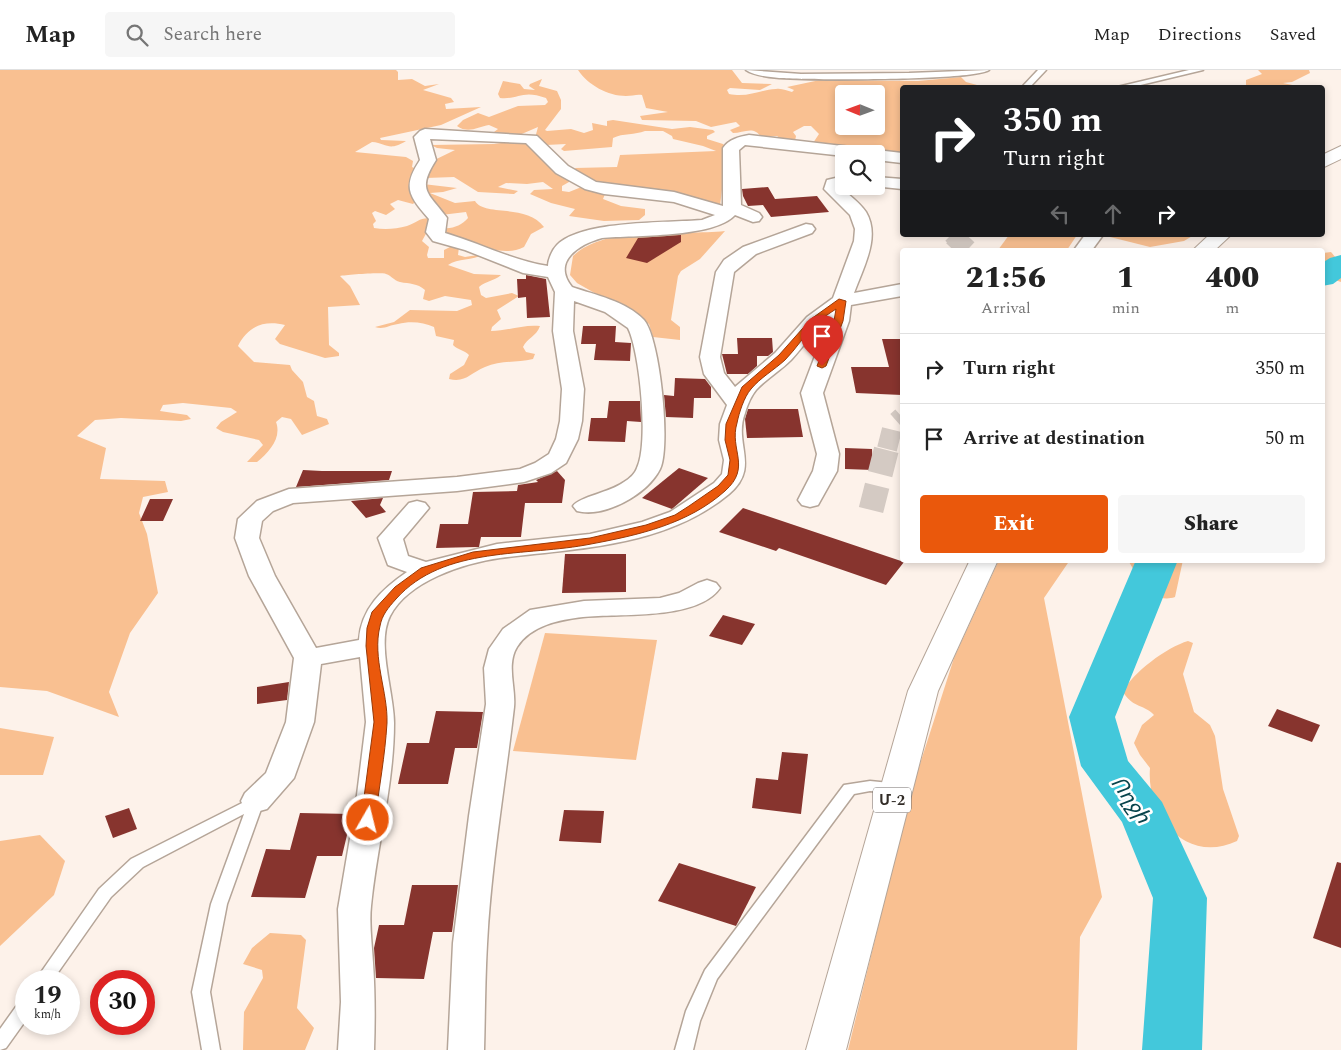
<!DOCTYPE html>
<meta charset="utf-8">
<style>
:root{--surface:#fff;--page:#f6f6f6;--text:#222;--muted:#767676;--line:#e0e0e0;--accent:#ea580c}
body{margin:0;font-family:Spectral,"Noto Sans Armenian",serif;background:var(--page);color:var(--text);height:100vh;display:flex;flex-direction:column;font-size:19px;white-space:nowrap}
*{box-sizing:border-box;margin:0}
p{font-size:16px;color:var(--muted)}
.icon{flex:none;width:28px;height:28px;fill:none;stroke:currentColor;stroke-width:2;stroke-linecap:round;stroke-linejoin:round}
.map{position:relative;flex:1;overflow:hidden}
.drawer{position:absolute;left:900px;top:178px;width:425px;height:315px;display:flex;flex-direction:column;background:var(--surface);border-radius:5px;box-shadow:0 2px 8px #0003}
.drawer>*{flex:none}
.banner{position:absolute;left:900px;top:15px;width:425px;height:152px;border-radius:5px;box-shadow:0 2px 8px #0003;background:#202124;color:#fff;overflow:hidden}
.needle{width:32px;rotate:271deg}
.controls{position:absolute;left:835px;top:15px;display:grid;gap:10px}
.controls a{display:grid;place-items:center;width:50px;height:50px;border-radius:5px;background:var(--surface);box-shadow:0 2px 8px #0003;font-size:25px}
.speed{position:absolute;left:15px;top:900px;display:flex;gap:10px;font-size:25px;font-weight:700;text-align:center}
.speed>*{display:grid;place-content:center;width:65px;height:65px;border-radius:50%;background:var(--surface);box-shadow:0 2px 8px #0003;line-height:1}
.speed small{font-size:12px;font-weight:400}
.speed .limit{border:8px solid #d22;background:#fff;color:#111}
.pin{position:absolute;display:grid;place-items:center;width:42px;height:42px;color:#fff;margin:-51px -21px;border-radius:50% 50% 50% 0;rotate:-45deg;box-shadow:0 0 5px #0007}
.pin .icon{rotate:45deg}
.me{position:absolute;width:55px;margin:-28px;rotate:8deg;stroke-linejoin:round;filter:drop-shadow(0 0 4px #0008)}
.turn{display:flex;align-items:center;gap:18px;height:105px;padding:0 20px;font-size:22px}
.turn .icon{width:65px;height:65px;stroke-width:2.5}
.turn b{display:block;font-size:35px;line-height:42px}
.lanes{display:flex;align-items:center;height:48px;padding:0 20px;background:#0003;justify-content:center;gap:25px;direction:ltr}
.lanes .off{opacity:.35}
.eta{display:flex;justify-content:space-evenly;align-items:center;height:85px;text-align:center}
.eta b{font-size:30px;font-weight:800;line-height:35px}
.button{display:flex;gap:10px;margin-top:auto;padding:10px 20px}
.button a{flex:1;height:58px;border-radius:5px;background:var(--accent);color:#fff;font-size:20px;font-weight:800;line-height:58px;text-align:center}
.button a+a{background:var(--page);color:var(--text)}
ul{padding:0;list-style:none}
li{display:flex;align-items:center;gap:15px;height:70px;padding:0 20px;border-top:1px solid var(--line)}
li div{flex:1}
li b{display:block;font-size:19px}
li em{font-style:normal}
header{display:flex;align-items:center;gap:30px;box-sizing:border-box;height:70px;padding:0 25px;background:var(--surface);border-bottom:1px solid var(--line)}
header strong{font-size:24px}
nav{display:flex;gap:28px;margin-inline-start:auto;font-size:18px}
.search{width:350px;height:45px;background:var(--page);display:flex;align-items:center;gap:12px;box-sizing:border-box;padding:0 18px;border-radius:5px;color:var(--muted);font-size:19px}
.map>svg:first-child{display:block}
.green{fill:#f9c091;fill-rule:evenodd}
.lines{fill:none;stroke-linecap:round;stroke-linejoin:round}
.river{fill:#43c8db;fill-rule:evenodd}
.building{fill:#87342e}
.street-tunnel-far2{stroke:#d4cac3;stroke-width:16;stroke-dasharray:16 8;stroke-linecap:butt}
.street-tunnel-far1{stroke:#d4cac3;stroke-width:20;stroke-dasharray:20 10;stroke-linecap:butt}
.street-tunnel{stroke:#d4cac3;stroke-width:25;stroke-dasharray:25 12;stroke-linecap:butt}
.lane-casing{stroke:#b5a598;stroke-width:3}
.street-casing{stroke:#b5a598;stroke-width:3}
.highway-casing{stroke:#b5a598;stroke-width:2}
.lane{fill:#fff;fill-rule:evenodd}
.street{fill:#fff;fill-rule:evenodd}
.highway{fill:#fff;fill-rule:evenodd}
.route{fill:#ea580c;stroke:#983908}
.labels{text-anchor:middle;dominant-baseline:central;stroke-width:5;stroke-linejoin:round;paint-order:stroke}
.shield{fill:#fff;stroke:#706b68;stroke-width:1}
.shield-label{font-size:15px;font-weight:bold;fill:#322c27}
.near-water-label{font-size:21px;font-style:italic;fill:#07444c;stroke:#fff}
</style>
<header>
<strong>Map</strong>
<div class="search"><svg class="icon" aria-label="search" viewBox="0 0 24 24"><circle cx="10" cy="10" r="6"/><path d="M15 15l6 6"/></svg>Search here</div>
<nav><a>Map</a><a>Directions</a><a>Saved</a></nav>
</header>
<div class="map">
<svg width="1341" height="980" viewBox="0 0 1341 980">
<rect width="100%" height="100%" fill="#fdf2ea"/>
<g class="green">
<path d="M0,0H396L398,2V10L412,9L425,16L439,14L423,20L451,28L454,32L445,34L446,39L481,37L441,55L380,68L381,70L406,71C388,82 387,73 372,72L355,82L406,87L413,91L412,97L416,99L455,80L437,78L431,75L494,74L535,68L538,57L517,66L447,62H494L498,59L489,55C478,57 468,64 457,56L463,50L478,43L489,47L518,36L545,35L548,32L546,28C522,19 518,30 500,28L498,24L503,11L520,14L524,19L535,20L529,16L530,14L542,9L539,16L557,21L561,30V39L545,60L547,61L571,59L584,63L593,60L592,53L607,56V51L613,50L672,59L690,57L713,60L715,62L707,66V69L723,74L727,78L720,136L605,124L603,129L621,136L645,139V145L639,150L604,151L569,146L575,139L551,133L530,124L534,120L553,119L543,112L527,114L506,113L498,117L518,121L514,124L478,122L454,107L426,108L423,114L457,118L443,122L430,123L455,133L475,131C484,147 527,133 544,157L531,164L524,177C498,190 472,168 445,168L444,158C453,159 462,155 468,148L466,142L441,145L416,131L413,134L398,130L390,134L395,139L386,145L375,141L372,143L376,151L373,154L374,158C385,160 396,159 407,156C418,152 421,146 434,149L422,171L429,177L427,185L428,188H444V180L450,177H459L458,185L465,187L484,184C472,191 458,188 448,195L474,204L501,205C495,211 485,211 479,217L481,225L486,228L512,223L519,226L497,240L501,249L492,257L491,261C508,261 524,254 540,256C536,267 527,268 523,277L526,282L535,284L533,289C517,293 500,290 485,297C470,303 466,313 449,309L450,304L464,295L469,285C464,280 458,280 453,275L454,270L436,266L434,257C423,252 410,251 398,254C389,255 384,260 375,257L394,252L410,240L457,241L472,235L471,230L445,226L429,231L423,229L425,220C417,213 410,214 400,212C393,210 392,206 386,204C381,202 346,205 340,206L350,216L360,235L328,237L329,275L339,283V286L325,288L280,274L275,269L285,255C264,250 248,256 238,276L254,292L290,295L292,300L303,312L307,327L314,331L317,346L327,349L329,354L302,365L291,349L282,347L276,352C282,368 269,382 257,392H247L263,375L259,370L223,362L216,358L221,352L237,342L231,338L183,333L163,335L160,341L187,345L191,349L181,351L121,348L95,350L77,366L106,378L100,409L165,411L168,422L143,427L139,443L147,464L158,523L130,563L109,622L119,647L47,621L0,617ZM645,61H663L672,66L673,69L703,76L716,81L620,85L617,97L575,98L584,116L569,122L562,121V116L569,112L570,109L546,75L566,74L561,79L564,81L612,77L613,68C623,63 635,65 645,61Z"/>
<path d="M578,0H732L742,13L772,14L760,20L730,18L727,20L729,24C748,28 759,20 776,19C782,18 787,21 792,22L794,20L787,17L820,10L918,11L961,7L966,12L977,15L962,18H902V88L813,73L819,64L811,56H804L793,62L796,66L795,71H784L777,66L761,67C754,55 743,63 733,63L730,60L740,56L736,52L711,57L696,51L642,50L640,46L668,42L646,38L642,25C637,24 632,26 626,26C608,26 588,15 578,0ZM844,24H876V56H844Z"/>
<polygon points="1258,0 1309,0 1310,3 1292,12 1283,13 1302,17 1246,17 1246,10 1262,4"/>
<path d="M725,161L700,189L681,201L678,206L671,250L680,257V270L653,267L649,254L577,213L570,205L573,186C607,154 681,166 725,161Z"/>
<polygon points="1009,165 1077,165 1067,180 998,180"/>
<polygon points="1102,165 1194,165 1184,171 1150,177"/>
<polygon points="1331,182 1341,194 1341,212 1323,206 1323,183"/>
<polygon points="999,490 1070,490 1044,528 1102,827 1080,867 1077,980 848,980 911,722 954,588"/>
<path d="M1128,490H1183L1175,527C1151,535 1138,507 1128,490Z"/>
<polygon points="545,563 657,570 636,690 513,681"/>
<path d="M1188,571L1193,573L1183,604L1194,642L1210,655L1215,666L1223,719L1239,766L1237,771C1186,795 1146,746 1150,698L1140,685L1134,673L1142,655L1154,645C1144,634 1134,639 1123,622C1132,603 1167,577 1188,571Z"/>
<polygon points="0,658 54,667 43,705 0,705"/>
<polygon points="40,765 65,791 54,825 0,876 0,771"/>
<polygon points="270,863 301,865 306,870 297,938 314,958 305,980 243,980 244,942 263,908 262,900 243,894 252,878"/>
</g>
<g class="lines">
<g class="river">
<polygon points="1341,185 1341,208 1333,214 1322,216 1322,193 1330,188"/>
<polygon points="1136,490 1178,490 1115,647 1128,691 1162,732 1207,828 1202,980 1142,980 1153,828 1122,752 1081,696 1069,647"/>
</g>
</g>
<g class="building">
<polygon points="768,117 775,129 817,126 829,142 771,147 763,135 748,136 743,126 742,119"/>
<polygon points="681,165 681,172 647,193 626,188 638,168"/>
<polygon points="526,205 546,209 550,247 527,248 526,227 518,228 517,209 526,209"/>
<polygon points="583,256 616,256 615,272 631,273 630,291 594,290 596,274 581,274"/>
<polygon points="737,268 772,268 773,282 768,286 757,286 757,296 748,304 727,304 722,284 738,284"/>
<polygon points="882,269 902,269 902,325 856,323 851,297 889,297"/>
<polygon points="675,308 705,309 711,317 711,328 694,328 693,348 666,347 664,325 674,326"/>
<polygon points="609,331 640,331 641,352 627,351 625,372 588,371 591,348 607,348"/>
<polygon points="748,339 798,339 803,367 747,368 745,349"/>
<polygon points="845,378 872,379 873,400 845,399"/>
<polygon points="679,398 708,408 672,439 642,428"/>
<polygon points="303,400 322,401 392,401 389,410 296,417"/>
<polygon points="557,401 565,410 562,433 525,433 521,467 481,467 479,477 476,477 436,478 440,454 468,454 473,422 517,421 518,415 538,412 536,410"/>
<polygon points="383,428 380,435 386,442 366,448 351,431"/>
<polygon points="150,429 173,429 163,451 140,451"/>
<polygon points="743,438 904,492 886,515 779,478 776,481 719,462"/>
<polygon points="565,484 626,484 626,522 562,523"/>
<polygon points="723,545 755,554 742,575 709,566"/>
<polygon points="289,612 287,630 257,634 257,617"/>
<polygon points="1277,639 1320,655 1312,672 1268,656"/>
<polygon points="436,641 483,642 477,678 455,678 448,714 398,714 407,673 429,673"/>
<polygon points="782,682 808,684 801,744 752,738 756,708 778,710"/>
<polygon points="129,738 137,759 113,768 105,746"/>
<polygon points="564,740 604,741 601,773 559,771"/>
<polygon points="300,743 352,744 342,786 317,786 305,828 251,827 266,779 290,780"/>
<polygon points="1337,792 1341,793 1341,878 1313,868"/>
<polygon points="679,793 756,817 736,856 658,831"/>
<polygon points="412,815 458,815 452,862 433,862 424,909 376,908 374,878 379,855 404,855"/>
</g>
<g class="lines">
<polyline class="street-tunnel-far2" points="951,165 954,168"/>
<g class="street-tunnel-far1">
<polyline points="953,166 968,180"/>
<polyline points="887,379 893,355 902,347"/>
</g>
<polyline class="street-tunnel" points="871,440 887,377"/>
<g class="lane-casing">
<g id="lane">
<path d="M746,0L801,4L909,3L989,0C972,11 808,10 779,8C769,7 755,6 746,0Z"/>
<polygon points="1038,0 1046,0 1029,18 1021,18"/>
<polygon points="1189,0 1203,0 1128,18 1113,18"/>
<polygon points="870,711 900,714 903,718 900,722 895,723 870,721 854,724 717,909 700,951 693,980 675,980 686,941 705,900 844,715"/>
<polygon points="256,726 261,727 264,731 227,834 210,922 220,980 202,980 192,922 211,834 244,744 143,797 111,827 52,911 35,911 99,819 131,789"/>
<polygon points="26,929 26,950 6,978 0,980 0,959 20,931"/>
</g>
</g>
<g class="street-casing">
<g id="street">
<path d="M425,59L537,66L568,96L596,112L674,122L723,136V78C729,69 739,67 749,65L902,83V93L876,90V84H844V86L745,75L739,80L741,135L759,143L762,147L759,151L753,152L735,145C714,168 634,165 602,168C580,174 551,191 572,217C595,225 626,231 644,250C660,268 671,377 660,399C647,425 604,448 577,441L573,436C579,427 611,422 624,412C629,409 635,404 637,398C649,374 640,282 628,258L605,242L574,231L573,261L584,319L582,351L578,369L566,393L551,403L524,412L457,421L293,433L273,441L262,451L259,468L275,506L316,578L359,570C361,539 382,519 407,502L388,495L378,468L409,433L417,431L425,433L429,438L403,469L408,486L426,492L497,474L590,464L642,452L670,442L714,413L722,404L724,390L719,370L720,354L727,335L704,304L700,287L716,202L724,190L743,177L806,154L812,155L815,159L812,163L756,184L734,202L720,287L724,303L735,317L775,283L807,247L833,228L854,171L855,159L850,145L824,119L827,110L844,106V116L841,118C849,125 860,133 866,142C881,167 863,198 854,223L902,214V226L851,235L849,251L823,323L839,384L837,401L818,435L810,437L802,435L798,430L813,401L817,384L801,323L829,249C814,260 804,276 791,290C780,301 766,309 756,320C751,326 747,336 745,343C733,374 761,397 729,424C665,477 579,478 500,488C464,493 408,511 390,546C376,574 394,622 394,653C394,714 377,775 371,836C369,854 372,874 373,893C375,922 375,951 374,980H338L341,932L338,839L356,733L366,652L360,587L321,594L314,652L294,708L267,739L256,742L245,739L241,731L245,723L266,703L286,652L294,588L249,506L235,468L238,449L257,431L289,419L457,407L520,399L535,393L549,384L556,369L560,351L562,319L553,261L555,222L548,207L523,203L465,180L433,171L426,162L429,149C409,126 402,117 420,90L414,67L420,61ZM430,69L526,73L556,103L585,119L604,124L674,132L715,145L702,150C667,153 582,150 557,175C552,180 548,190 548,196C514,191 479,173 445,163L447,148C429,123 416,121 436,90Z"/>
<polygon points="876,107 902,109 902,119 873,116 876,116"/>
<polygon points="1085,165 1103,165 1092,180 1074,180"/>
<path d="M707,510L716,513L720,518C697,551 619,543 583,547C559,550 531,555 517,577C506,595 516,618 514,637C505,716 491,795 487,874C485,909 485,945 484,980H448L453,873L469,746L486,634L484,598L489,579L503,559L530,540L584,531L660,528L679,523L698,513Z"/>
</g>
</g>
<g class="highway-casing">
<g id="highway">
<polygon points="1341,76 1341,89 1322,98 1322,85"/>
<polygon points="1209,165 1231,165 1215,180 1193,180"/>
<polygon points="970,490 998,490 938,621 846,980 806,980 908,621"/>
</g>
</g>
<use href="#lane" class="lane"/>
<use href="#street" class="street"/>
<use href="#highway" class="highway"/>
</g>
<path class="route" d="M839,229L846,231L843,251L826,296L822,298L817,296L834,251L836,239C830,243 822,248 817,253C805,264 796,279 785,290C774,300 760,308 751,319C744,327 739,343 737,353C729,380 752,397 725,421C688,454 639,465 591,474C527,487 444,475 396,529C388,538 382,545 380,556C372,588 388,622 387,653C385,686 379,718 375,750L368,755L363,754L361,750L374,652L366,576L367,558L372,542L395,517L421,498L473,482L590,468L646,455L675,445L689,436L718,416L728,405L730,390L725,370L726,354L742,317L779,285L811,249Z"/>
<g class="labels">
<rect class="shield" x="873" y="717.5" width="38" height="25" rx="4"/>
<g class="shield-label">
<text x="892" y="730">Մ-2</text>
</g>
<g class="near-water-label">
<text transform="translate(1130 730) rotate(55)">Ողջի</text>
</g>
</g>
</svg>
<div class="controls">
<a><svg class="needle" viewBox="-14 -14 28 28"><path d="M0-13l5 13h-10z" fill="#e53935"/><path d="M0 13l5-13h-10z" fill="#767676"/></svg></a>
<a><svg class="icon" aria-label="search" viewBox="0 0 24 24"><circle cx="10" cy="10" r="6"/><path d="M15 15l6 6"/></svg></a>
</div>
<div class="speed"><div>19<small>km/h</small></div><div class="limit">30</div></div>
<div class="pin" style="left:822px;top:296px;background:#d93025"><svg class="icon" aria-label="arrive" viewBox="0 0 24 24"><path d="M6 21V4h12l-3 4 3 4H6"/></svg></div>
<svg class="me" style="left:368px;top:750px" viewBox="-20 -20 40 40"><circle r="17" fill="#ea580c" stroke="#fff" stroke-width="3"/><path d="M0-11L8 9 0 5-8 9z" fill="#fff"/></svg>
<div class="banner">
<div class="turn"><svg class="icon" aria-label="right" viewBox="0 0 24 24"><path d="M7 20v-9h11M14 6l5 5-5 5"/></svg><div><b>350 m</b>Turn right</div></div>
<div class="lanes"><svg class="icon off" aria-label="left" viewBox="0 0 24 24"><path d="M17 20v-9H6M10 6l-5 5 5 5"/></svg><svg class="icon off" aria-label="ahead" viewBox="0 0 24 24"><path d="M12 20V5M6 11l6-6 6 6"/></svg><svg class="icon" aria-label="right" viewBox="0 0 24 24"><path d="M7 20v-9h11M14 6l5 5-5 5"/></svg></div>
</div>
<section class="drawer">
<div class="eta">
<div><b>21:56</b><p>Arrival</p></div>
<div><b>1</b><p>min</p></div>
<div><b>400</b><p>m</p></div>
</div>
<ul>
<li><svg class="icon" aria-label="right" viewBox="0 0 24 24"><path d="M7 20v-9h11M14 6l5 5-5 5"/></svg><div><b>Turn right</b></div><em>350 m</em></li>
<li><svg class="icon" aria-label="arrive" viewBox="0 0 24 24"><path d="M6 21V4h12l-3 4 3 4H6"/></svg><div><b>Arrive at destination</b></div><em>50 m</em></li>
</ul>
<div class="button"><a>Exit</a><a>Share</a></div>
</section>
</div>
